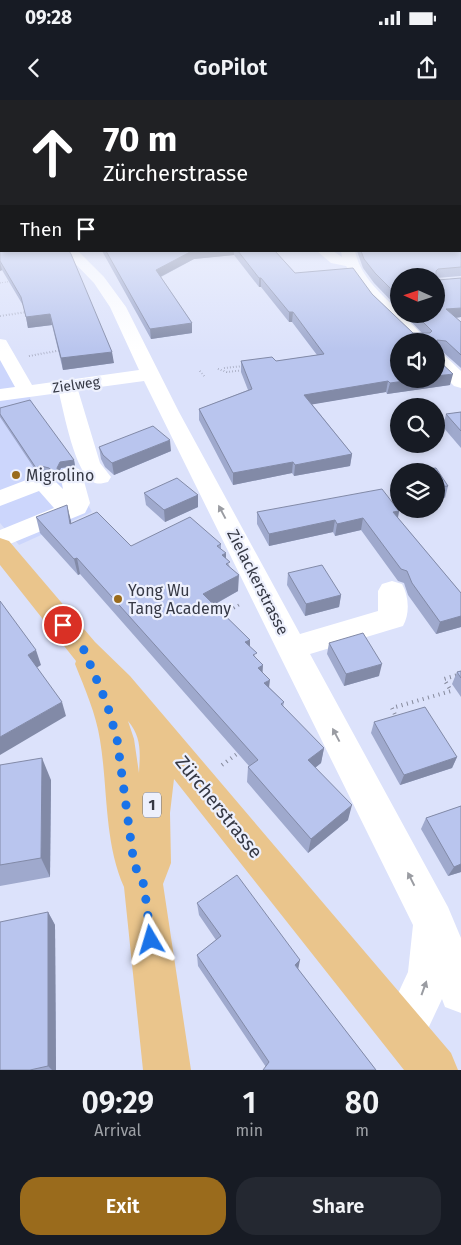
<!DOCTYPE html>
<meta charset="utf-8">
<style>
:root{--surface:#171b24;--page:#242831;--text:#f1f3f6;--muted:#9ea1a6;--accent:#9a6b1c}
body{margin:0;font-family:"Fira Sans",sans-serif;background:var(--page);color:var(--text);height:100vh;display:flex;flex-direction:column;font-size:19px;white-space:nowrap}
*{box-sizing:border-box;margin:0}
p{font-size:16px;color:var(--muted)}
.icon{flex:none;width:28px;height:28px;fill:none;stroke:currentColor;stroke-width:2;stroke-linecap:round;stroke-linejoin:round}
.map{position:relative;height:970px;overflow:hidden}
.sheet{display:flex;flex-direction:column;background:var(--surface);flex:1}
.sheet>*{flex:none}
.top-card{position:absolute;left:0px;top:0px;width:461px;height:152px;box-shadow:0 2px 8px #0003;background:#202124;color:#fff;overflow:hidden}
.needle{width:32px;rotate:273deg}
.buttons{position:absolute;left:390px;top:168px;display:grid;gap:10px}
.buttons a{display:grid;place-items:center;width:55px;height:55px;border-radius:50%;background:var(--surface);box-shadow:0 2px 8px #0003;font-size:25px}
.pin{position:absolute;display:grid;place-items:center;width:42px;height:42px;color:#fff;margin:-21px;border:2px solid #fff;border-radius:50%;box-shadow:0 1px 5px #0007}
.me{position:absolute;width:55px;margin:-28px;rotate:353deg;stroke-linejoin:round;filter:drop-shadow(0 0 4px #0008)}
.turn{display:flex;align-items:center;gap:18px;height:105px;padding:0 20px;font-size:22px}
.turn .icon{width:65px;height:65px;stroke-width:2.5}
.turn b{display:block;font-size:35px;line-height:42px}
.then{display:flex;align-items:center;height:48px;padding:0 20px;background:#0003;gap:10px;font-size:19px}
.eta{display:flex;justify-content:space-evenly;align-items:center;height:85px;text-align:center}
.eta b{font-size:30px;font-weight:600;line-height:35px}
.button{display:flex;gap:10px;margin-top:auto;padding:10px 20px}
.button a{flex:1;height:58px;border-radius:20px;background:var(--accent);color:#fff;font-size:20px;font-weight:600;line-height:58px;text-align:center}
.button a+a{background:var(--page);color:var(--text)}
.status{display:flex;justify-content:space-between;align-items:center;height:35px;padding:0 25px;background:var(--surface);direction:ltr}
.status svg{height:14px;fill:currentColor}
header{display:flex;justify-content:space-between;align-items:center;height:65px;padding:0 20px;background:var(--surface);font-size:22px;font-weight:600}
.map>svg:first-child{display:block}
.built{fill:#ccd6fc}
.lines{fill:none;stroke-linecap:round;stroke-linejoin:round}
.path-far3{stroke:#85899b;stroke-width:1;stroke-dasharray:0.5 2;stroke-linecap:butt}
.path-far2{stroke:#85899b;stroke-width:2;stroke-dasharray:0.5 2.5;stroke-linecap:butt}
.path-far1{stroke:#85899b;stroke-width:3;stroke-dasharray:1 4;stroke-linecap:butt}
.path{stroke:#85899b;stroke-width:4;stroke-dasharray:1 4.5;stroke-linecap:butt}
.minor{fill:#fff;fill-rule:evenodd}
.major{fill:#eac58c;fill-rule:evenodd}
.wall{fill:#9fa9cd}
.shaded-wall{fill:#828aa7}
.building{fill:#b9c5ee;stroke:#828aa7}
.oneway{fill:#9a9ca2}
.route{stroke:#1a73e8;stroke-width:9;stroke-dasharray:0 16.2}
.poi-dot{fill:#9a6b1c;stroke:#edf0fd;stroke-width:2}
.labels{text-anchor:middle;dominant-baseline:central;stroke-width:4.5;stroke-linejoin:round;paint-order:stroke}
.far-street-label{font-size:14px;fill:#363945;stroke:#edf0fd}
.shield{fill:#edf0fd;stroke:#6d707c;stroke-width:1}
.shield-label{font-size:15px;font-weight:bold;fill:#363945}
.poi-label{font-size:16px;fill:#363945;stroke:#edf0fd;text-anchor:start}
.street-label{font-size:16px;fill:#363945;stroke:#edf0fd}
.near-street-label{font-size:19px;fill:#363945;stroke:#edf0fd}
</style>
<div class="status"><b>09:28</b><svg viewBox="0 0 49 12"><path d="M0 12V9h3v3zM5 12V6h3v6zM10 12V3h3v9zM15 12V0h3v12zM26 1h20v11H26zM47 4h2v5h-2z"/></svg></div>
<header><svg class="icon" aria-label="back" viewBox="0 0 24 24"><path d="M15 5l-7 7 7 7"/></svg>GoPilot<svg class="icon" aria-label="share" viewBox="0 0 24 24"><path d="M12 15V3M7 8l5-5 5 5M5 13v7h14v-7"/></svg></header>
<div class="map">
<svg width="461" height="970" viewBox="0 0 461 970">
<rect width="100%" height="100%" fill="#dce2fb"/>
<polygon class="built" points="0,248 27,292 92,412 19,445 0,423"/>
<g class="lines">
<polyline class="path-far3" points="0,183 13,181"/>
<g class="path-far2">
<polyline points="0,216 27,212"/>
<polyline points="29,256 62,250"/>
<polyline points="224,268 244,266"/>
<polyline points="218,269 227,272 245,270"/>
<polyline points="200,271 204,276"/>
</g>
<polyline class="path-far1" points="221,516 242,503"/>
<g class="path">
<polyline points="397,619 392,608 451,591 444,579 461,574"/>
<polyline points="222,665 241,651"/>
</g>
<g class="minor">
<path d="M63,151H78L104,177L126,207L179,312L300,534L378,511V491L382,484L392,481L402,484C409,496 410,514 403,526L310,554L448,807L461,838V913L445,907L442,899L419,948L403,955L387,948L380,932L408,872L413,825L144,281L78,290L100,363L111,377L108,382C103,383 98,385 93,382C75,373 64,313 59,293L0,301V289L15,287L0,260V239L6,240L32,285L139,270L110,207L94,183Z"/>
<path d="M317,151H333L342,157L341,151H355C360,176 381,194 399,211V214H402L428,241H411L372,202L346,166L331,163Z"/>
<polygon points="436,252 442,253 461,271 461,288 454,286 436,268"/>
<polygon points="71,367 79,369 82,374 90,403 85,413 0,448 0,430 54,408 39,391 0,406 0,390 42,374 50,376 63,389 60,374 63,369"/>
</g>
<path class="major" d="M0,438L9,441L95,542L130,576L451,953L458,970H404L174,679L170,713L171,763L163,784L191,970H143L124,787C104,742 108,688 100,640C96,614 85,589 75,564L76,561L0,465ZM128,621C142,638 140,652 139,673L134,639Z"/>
</g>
<g class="wall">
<polygon points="0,115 114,263 63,270 52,225 28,228 24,207 2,170 0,171"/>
<polygon points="461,115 461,176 436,178 399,176 399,209 374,183 363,168 357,151 460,151"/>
<polygon points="102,151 275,151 295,173 372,194 413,233 422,233 404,214 436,214 438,180 461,178 461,217 456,218 461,222 461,268 443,252 437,251 437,259 450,285 387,294 386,292 312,304 352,354 350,366 294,376 292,373 233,385 199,320 199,309 248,290 241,272 241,261 276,261 317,255 292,222 289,222 261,187 259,187 234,155 194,159 161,177 192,223 192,233 151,239"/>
<polygon points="0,308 74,360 75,366 61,368 58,374 60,383 50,374 42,372 38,374 0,317"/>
<polygon points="461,312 461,348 443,327 446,314"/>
<polygon points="99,347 171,351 114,375 105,367 101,359"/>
<polygon points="436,371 448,386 445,398 436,399"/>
<polygon points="398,372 399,372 399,389 396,384"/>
<polygon points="144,393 198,395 198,407 165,422 146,405"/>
<polygon points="399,411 398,418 461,493 461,527 436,534 408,495 404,483 398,481 361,430 335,436 333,432 269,446 257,424 257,412"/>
<polygon points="36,417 71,424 131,446 221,444 221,449 230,467 238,491 214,505 250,540 250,547 256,558 269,587 284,602 283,607 324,648 321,663 315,668 348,720 308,753 247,682 248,667 249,666 80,474 78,475 40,433"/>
<polygon points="288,473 341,495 339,507 305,516 287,485"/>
<polygon points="329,543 379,576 344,586 327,554"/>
<polygon points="461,571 461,597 452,584 457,572"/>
<polygon points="374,622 457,657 452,668 400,685 371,633"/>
<polygon points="0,665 51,680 50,777 0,786"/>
<polygon points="461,706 461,772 448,776 421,729 426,718"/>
<polygon points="197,803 298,869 376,970 266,967 198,866 197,855 216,840 199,815"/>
<polygon points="48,812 55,825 56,970 0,970"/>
</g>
<g class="shaded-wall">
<polygon points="192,151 234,151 234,155 194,159 156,179 156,170"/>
<polygon points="0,162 2,170 0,171"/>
<rect x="259" y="178" width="2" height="9"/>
<polygon points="461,208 461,217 444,219 446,209"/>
<polygon points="289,212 293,212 292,222 289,222"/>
<polygon points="50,214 52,225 28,228 26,217"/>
<polygon points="192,223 192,233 151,239 150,229"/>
<polygon points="112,252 114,263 63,270 61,258"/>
<polygon points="453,274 450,285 387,294 390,283 419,279 436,279 436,276"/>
<polygon points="388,281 386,292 303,306 304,295"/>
<polygon points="170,340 171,351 114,375 112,363"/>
<polygon points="352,354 350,366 294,376 295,365"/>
<polygon points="74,360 75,366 61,368 58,374 57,368 60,362"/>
<polygon points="293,362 292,373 233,385 233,373"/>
<polygon points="41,366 42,372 38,374 36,368"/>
<polygon points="198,395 198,407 165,422 164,410"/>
<polygon points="67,405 71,421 73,440 70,424"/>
<polygon points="399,411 397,422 393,412"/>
<polygon points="363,418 361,430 335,436 337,424"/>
<polygon points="335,420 333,432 269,446 269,434"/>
<polygon points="226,453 226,469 222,455"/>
<polygon points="77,458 80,474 78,475 74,459"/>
<polygon points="239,475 238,491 204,510 203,494"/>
<polygon points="341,495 339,507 305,516 306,504"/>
<polygon points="461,516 461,527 436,534 440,522"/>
<polygon points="250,540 250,556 245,542"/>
<polygon points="36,550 41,565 33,570 28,555"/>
<polygon points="382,564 379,576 344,586 346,574"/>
<polygon points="263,565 262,581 258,568"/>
<polygon points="270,580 268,595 264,583"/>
<polygon points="62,602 66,616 0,655 0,637"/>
<polygon points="324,648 321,663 306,675 308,660"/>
<polygon points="457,657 452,668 400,685 404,675"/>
<polygon points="42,658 51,680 50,777 41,758"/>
<polygon points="352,705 348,720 308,753 311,739"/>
<polygon points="461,764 461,772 448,776 454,767"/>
<polygon points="48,812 55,825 56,970 52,970 48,966"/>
<polygon points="300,860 298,870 295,865"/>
</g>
<g class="building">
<polygon points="0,115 1,115 1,151 69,151 71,154 112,252 61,258 50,214 26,217 21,197 0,161"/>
<polygon points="460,115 461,115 461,167 438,169 436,171 436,176 399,176 399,197 375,173 364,159 361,151 460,151"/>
<polygon points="106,151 192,151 156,170 192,223 150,229"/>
<polygon points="238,151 275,151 295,173 353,168 372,194 413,233 430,233 432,231 415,214 436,214 436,179 438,180 461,178 461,208 446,209 461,222 461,255 446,241 437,240 437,259 453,274 436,276 436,241 399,241 399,279 419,279 390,283 388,281 304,295 352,354 295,365 293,362 233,373 199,309 252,289 241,261 272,257 276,261 324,254 293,212 289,212 261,178 259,178"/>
<polygon points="30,300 74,360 60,362 57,368 59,377 49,368 41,366 36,368 0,314 0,308"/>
<polygon points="461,312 461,331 446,314"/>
<polygon points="153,326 170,340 112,363 103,355 99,347"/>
<polygon points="436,368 448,386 436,387 436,371 409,371"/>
<polygon points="177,378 198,395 164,410 144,393"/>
<polygon points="382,389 399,411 393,412 461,493 461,516 440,522 412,483 407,471 401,469 363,418 337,424 335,420 269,434 257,412"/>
<polygon points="67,405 70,424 97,412 131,446 190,417 221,444 217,446 226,453 222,455 230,462 226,464 239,475 203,494 250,540 245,542 257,553 253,555 263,565 258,568 270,580 264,583 284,602 281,604 324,648 308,660 352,705 311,739 248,667 258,660 77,458 74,459 36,417"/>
<polygon points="322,465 341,495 306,504 288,473"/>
<polygon points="0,501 36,550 28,555 62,602 0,637"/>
<polygon points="363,533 382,564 346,574 329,543"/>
<polygon points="461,571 461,578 457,572"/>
<polygon points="425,607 457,657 404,675 374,622"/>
<polygon points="42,658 41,758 0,765 0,665"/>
<polygon points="461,706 461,764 454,767 426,718"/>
<polygon points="237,775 300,860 295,865 376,970 263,970 269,962 197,855 221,836 197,803"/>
<polygon points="48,812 48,966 30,970 0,970 0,822"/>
</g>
<defs><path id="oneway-solid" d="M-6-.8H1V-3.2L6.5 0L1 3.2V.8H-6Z" transform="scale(1.25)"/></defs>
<g class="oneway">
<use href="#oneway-solid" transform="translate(222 412) rotate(-118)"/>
<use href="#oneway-solid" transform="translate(336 635) rotate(-118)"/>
<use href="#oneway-solid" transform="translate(411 779) rotate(-117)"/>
<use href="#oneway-solid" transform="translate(424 888) rotate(-70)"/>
</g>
<linearGradient id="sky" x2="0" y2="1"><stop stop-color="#7ea3d2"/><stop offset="0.46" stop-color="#eff2fd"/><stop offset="1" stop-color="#eff2fd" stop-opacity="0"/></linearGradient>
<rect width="461" height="251" fill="url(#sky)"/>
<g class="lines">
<polyline class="route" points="63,525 84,550 107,604 117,639 134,764 144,785 151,840"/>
</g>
<g class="poi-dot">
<circle cx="16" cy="375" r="5"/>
<circle cx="118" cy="499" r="5"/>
</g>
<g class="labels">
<g class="far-street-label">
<text transform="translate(76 285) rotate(-8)">Zielweg</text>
</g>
<rect class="shield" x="143" y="692.5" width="18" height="25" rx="4"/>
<g class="shield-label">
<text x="152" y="705">1</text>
</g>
<g class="poi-label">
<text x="26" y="375">Migrolino</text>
<text x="128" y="490">Yong Wu<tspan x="128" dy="18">Tang Academy</tspan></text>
</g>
<g class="street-label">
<text transform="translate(258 482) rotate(63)">Zielackerstrasse</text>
</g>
<g class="near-street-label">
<text transform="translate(219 707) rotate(51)">Zürcherstrasse</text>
</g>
</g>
</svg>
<div class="buttons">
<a><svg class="needle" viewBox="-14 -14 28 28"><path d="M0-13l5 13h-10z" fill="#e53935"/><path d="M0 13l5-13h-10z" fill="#9ea1a6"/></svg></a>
<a><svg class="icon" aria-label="sound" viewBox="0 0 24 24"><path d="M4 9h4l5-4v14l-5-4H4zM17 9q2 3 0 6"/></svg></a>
<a><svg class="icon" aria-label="search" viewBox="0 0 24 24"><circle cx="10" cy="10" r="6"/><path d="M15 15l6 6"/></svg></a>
<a><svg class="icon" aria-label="layers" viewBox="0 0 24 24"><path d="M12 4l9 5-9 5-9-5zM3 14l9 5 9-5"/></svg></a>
</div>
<div class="pin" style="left:63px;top:525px;background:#d93025"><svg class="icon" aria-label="arrive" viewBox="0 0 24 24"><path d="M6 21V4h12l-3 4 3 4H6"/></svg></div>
<svg class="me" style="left:151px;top:840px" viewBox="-20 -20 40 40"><path d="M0-17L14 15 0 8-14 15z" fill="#1a73e8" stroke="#fff" stroke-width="4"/></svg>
<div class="top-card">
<div class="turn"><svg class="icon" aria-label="ahead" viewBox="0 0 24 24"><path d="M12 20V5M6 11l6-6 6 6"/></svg><div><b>70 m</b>Zürcherstrasse</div></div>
<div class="then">Then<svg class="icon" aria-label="arrive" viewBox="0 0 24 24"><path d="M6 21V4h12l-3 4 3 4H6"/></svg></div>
</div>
</div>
<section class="sheet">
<div class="eta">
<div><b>09:29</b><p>Arrival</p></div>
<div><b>1</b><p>min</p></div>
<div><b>80</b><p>m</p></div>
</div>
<div class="button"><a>Exit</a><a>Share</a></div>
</section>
